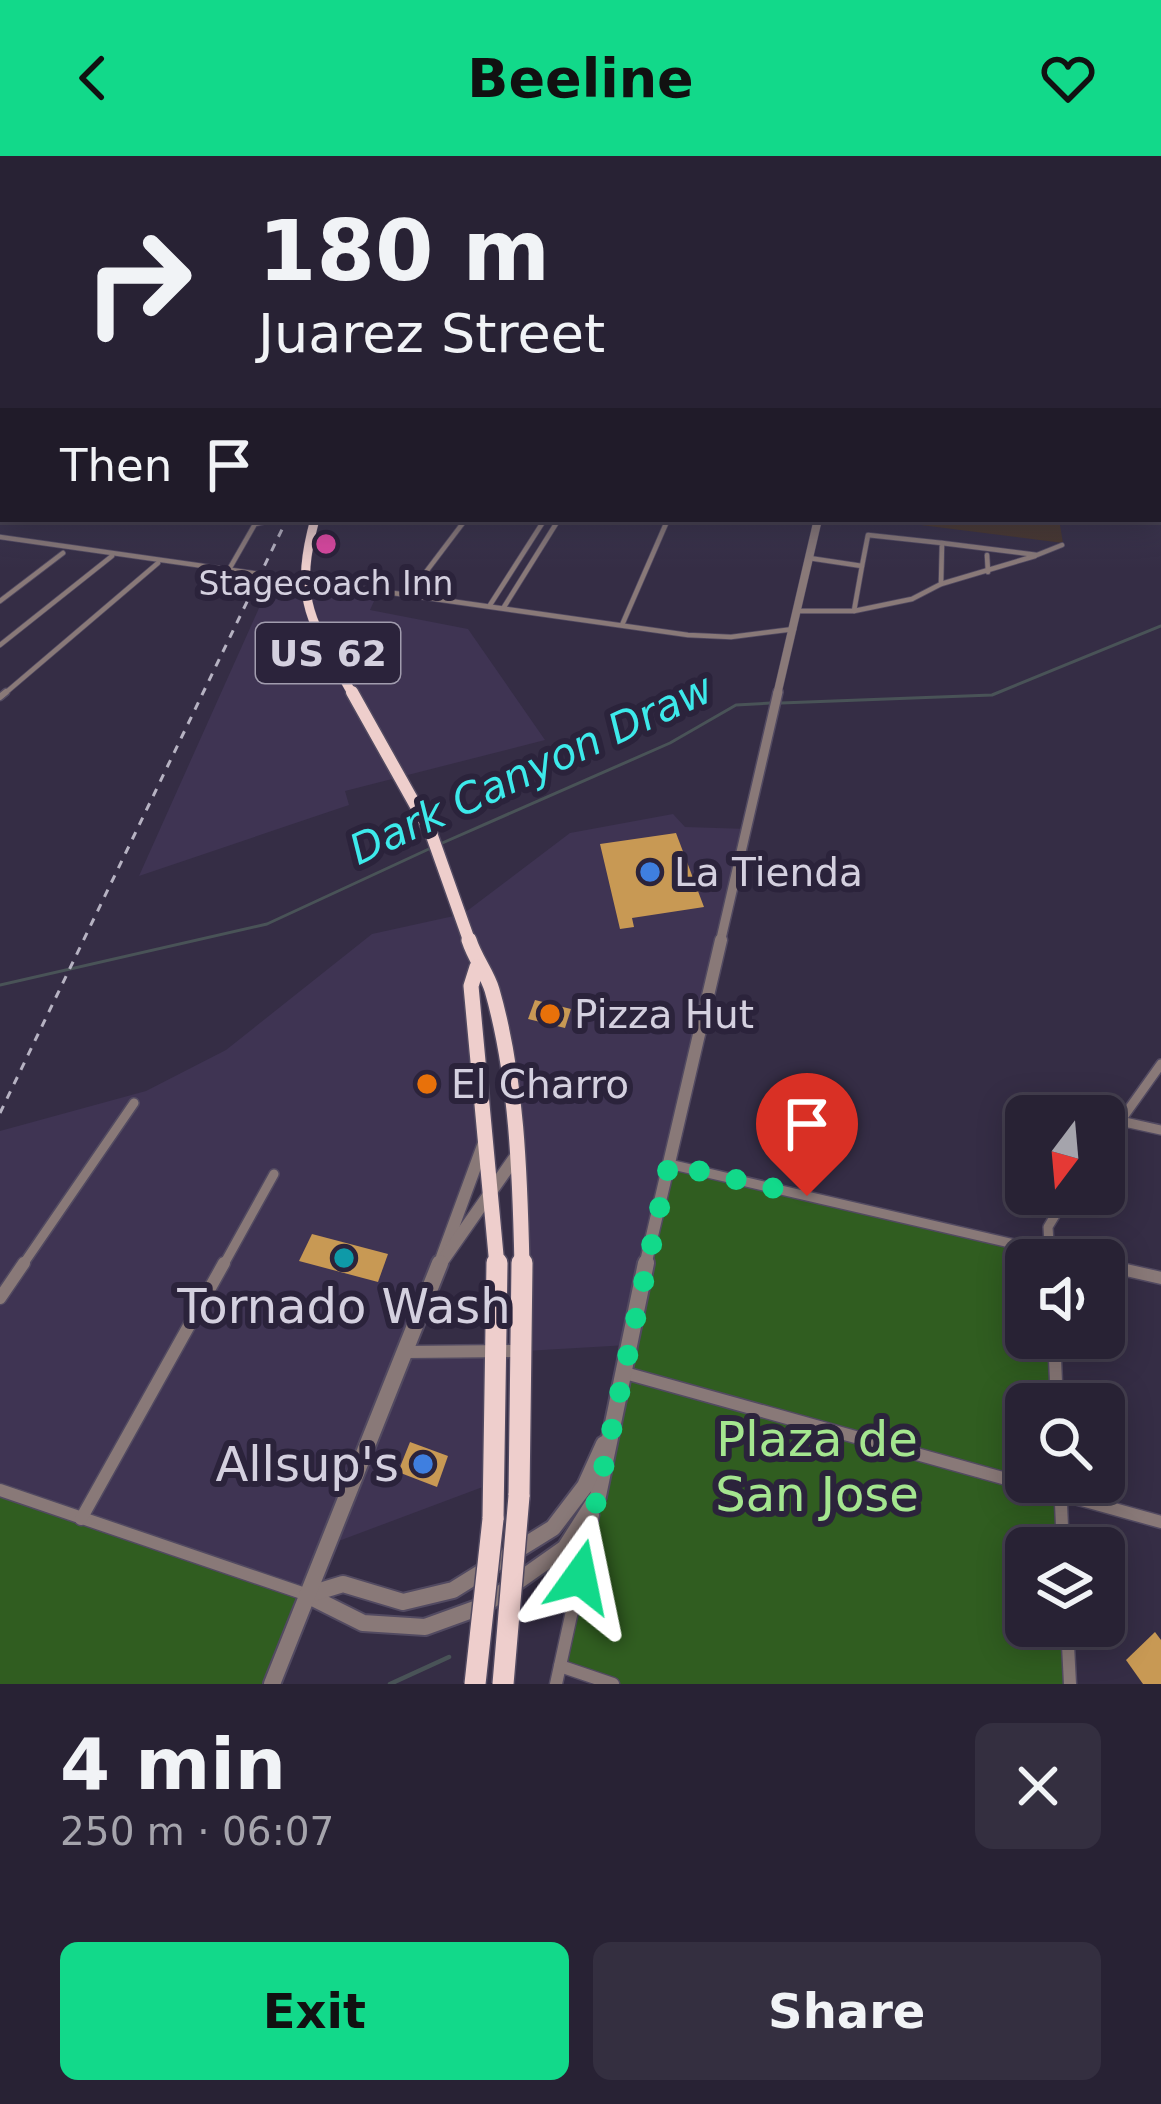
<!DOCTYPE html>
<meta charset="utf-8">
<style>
:root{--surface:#282234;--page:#342f40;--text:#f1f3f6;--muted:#a5a4ac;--line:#443f4f;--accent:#12d98a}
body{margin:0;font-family:"DejaVu Sans",sans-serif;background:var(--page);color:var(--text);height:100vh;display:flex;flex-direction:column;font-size:45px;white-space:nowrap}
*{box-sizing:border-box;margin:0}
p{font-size:39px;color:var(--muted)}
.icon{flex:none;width:66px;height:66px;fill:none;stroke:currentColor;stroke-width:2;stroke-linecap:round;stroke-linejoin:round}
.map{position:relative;height:1528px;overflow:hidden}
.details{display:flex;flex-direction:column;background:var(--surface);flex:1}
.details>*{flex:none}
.banner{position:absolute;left:0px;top:0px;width:1161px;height:366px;box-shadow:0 6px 30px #0003,0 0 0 3px var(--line);background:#282234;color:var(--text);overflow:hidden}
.needle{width:78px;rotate:196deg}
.controls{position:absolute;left:1005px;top:939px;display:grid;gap:24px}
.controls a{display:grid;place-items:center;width:120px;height:120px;border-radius:18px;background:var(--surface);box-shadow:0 6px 30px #0003,0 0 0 3px var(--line);font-size:60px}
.pin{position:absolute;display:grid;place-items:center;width:102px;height:102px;color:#fff;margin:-123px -51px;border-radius:50% 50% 50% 0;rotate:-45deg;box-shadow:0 0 12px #0007}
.pin .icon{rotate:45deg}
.me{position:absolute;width:132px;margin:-66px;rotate:12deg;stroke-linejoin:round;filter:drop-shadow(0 0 9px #0008)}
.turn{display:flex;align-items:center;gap:42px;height:252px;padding:0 60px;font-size:54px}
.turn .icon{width:156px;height:156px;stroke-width:2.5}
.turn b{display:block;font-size:84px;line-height:102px}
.then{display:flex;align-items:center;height:114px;padding:0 60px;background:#0003;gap:24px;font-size:45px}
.round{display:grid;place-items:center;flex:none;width:126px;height:126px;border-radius:18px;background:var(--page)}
.overview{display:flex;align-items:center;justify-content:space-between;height:204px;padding:0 60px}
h1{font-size:72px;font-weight:700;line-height:90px}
.button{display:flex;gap:24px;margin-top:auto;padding:24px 60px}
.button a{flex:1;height:138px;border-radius:18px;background:var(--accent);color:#111;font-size:48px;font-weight:700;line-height:138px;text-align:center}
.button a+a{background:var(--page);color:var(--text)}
header{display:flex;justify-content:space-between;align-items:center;height:156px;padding:0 60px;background:var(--accent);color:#111;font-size:54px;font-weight:700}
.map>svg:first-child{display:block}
.built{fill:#3f3453}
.education{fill:#47352c}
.green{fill:#305d20}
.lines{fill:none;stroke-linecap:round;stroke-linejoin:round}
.stream-far1{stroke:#495357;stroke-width:3}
.stream{stroke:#495357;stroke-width:4.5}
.building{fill:#c89954}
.minor-far3-casing{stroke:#524a61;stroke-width:6}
.minor-far2-casing{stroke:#524a61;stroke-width:9}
.minor-far1-casing{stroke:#524a61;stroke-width:12}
.minor-casing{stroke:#524a61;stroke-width:15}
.tertiary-far3-casing{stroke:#524a61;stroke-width:9}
.tertiary-far2-casing{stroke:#524a61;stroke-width:12}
.tertiary-far1-casing{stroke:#524a61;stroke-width:15}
.tertiary-casing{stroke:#524a61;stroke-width:20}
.trunk-far3-casing{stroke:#524a61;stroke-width:10}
.trunk-far2-casing{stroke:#524a61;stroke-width:15}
.trunk-far1-casing{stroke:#524a61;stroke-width:18}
.trunk-casing{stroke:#524a61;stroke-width:24}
.minor-far3{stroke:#897978;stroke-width:4.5}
.minor-far2{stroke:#897978;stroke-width:6}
.minor-far1{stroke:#897978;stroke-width:9}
.minor{stroke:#897978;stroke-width:12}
.tertiary-far3{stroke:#897978;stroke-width:8}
.tertiary-far2{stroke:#897978;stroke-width:9}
.tertiary-far1{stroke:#897978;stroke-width:12}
.tertiary{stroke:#897978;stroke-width:16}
.trunk-far3{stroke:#eececc;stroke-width:9}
.trunk-far2{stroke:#eececc;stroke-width:12}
.trunk-far1{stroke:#eececc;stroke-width:15}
.trunk{stroke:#eececc;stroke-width:21}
.rail{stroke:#b6b2c2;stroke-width:3;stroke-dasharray:8 8;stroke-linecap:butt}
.trunk-bridge-casing{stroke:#524a61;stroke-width:24;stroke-linecap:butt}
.trunk-bridge{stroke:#eececc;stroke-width:21}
.route{stroke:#12d98a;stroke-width:21;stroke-dasharray:0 37.8}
.hotel-dot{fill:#d1479c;stroke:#2b233b;stroke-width:4.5}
.shop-dot{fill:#3f7fe0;stroke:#2b233b;stroke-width:4.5}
.food-dot{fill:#e8710a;stroke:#2b233b;stroke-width:4.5}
.culture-dot{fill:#0f9aa8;stroke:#2b233b;stroke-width:4.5}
.labels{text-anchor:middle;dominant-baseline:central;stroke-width:12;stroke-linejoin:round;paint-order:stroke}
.far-poi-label{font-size:33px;fill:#d4d0df;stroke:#2b233b}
.shield{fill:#2b233b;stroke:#a19cae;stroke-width:3}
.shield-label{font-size:36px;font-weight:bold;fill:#d4d0df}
.poi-label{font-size:39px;fill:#d4d0df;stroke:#2b233b;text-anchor:start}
.water-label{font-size:42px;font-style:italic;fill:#3deaeb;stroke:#2b233b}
.near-poi-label{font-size:48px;fill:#d4d0df;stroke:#2b233b}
.near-park-label{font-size:48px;fill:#a4e68f;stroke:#2b233b}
</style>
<header><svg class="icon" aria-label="back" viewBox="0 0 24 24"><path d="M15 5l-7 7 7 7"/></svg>Beeline<svg class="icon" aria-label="heart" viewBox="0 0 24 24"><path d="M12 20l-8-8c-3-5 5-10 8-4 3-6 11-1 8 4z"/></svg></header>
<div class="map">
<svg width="1161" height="1528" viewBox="0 0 1161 1528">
<rect width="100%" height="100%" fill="#352d45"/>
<g class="built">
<polygon points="308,422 400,435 375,443 370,454 468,473 545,584 345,635 349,649 139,720 272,423"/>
<polygon points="673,658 685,671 748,673 628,1189 525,1195 524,1078 491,828 477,813 488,975 405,1196 501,1196 496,1326 328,1389 307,1439 0,1334 0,975 146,935 226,894 372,778 463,758 570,677"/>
</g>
<polygon class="education" points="873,363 1059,363 1063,387"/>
<g class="green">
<polygon points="669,1008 1050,1096 1050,1104 1026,1104 1026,1182 1054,1182 1057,1248 1026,1248 1026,1326 1060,1326 1063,1392 1026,1392 1026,1470 1067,1470 1070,1528 613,1528 560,1510"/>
<polygon points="0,1334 307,1439 272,1528 0,1528"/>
</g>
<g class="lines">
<g class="stream-far1">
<polyline points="781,547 992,539 1161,470"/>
<polyline points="440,688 670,587 736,549 771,547"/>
<polyline points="0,829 267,768 431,692"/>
</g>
<polyline class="stream" points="390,1528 449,1501"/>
</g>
<g class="building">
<polygon points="676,677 704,751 632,762 634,771 620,773 600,688"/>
<polygon points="535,844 571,853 565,872 528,863"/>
<polygon points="312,1078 388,1098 378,1126 299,1105"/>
<polygon points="410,1286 448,1300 437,1331 398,1316"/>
<polygon points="1155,1476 1161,1484 1161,1528 1143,1528 1126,1504"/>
</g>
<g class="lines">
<g class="minor-far3-casing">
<g id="minor-far3">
<polyline points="0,381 688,479 731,481 794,473"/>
<polyline points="942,387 1037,399 1062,389"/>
<polyline points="987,399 988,416"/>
<polyline points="227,417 255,368 277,363"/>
<polyline points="941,428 1035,400"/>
<polyline points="410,437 466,363"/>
<polyline points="0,445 63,397"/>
<polyline points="490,449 545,363"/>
<polyline points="504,451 559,363"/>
<polyline points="798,455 854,455 862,410 809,402"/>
<polyline points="854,455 912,443 941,428 942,387 868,379 862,410"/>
<polyline points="622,469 668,363"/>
<polyline points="0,489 112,400"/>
<polyline points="3,539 158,407"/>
</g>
</g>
<g class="minor-far2-casing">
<polyline id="minor-far2" points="0,541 6,536"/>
</g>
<g class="minor-far1-casing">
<g id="minor-far1">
<polyline points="1120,965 1161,974"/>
<polyline points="1104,988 1161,908"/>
<polyline points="669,1008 1083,1104"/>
<polyline points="1050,1104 1048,1071 1068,1038"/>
<polyline points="1104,1109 1108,1110"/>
<polyline points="22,1110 134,947"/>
<polyline points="223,1110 274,1018"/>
</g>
</g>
<g class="minor-casing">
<g id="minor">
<polyline points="1104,1109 1161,1122"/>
<polyline points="0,1142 24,1107"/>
<polyline points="1054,1182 1057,1248"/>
<polyline points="407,1196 518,1195"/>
<polyline points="625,1217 1161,1366"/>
<polyline points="1060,1326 1063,1392"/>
<polyline points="0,1334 305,1438"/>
<polyline points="81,1363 224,1107"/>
<polyline points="1067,1470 1070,1528"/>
<polyline points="560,1510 613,1528"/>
<polyline points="556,1528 593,1359"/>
</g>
</g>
<g class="tertiary-far3-casing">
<polyline id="tertiary-far3" points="777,539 818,363"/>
</g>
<g class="tertiary-far2-casing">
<polyline id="tertiary-far2" points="720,787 778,536"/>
</g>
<g class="tertiary-far1-casing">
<g id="tertiary-far1">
<polyline points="442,1101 485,984"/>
<polyline points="439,1110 516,1000"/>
<polyline points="645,1110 721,784"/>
</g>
</g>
<g class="tertiary-casing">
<g id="tertiary">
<polyline points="307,1439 363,1467 425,1471 483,1450 565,1392 598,1340 646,1107"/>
<polyline points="307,1439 343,1428 403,1446 453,1434 553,1372 585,1330 604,1288"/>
<polyline points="272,1528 440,1107"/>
</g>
</g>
<g class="trunk-far3-casing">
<path id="trunk-far3" d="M315,363C292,447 313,467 353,539"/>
</g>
<g class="trunk-far2-casing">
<polyline id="trunk-far2" points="352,536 431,677 470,787"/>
</g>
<g class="trunk-far1-casing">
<g id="trunk-far1">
<path d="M469,784C475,803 487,817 492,834C517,921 520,1020 522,1110"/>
<polyline points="477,811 471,830 497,1110"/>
</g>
</g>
<g class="trunk-casing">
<g id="trunk">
<polyline points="519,1340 522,1107"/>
<polyline points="493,1363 497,1107"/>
</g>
</g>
<use href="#minor-far3" class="minor-far3"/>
<use href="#minor-far2" class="minor-far2"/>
<use href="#minor-far1" class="minor-far1"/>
<use href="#minor" class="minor"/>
<use href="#tertiary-far3" class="tertiary-far3"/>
<use href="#tertiary-far2" class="tertiary-far2"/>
<use href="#tertiary-far1" class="tertiary-far1"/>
<use href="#tertiary" class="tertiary"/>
<use href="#trunk-far3" class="trunk-far3"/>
<use href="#trunk-far2" class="trunk-far2"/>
<use href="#trunk-far1" class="trunk-far1"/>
<use href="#trunk" class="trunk"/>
<polyline class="rail" points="0,957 287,363"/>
<g class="trunk-bridge-casing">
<g id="trunk-bridge">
<polyline points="475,1528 493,1363"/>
<polyline points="503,1528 519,1340"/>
</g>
</g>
<use href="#trunk-bridge" class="trunk-bridge"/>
</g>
<linearGradient id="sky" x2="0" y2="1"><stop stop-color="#1d1926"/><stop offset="0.48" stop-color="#4b4c68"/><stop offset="1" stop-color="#4b4c68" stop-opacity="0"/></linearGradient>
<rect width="1161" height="413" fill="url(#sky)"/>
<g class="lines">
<polyline class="route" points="580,1421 669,1008 807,1040"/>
</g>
<circle class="hotel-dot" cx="326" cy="388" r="12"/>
<g class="shop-dot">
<circle cx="650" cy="716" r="12"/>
<circle cx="423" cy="1308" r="12"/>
</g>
<g class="food-dot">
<circle cx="550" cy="858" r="12"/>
<circle cx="427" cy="928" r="12"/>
</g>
<circle class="culture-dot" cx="344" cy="1102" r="12"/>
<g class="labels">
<g class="far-poi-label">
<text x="326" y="427">Stagecoach Inn</text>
</g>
<rect class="shield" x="256" y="467" width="144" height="60" rx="9"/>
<g class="shield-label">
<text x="328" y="497">US 62</text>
</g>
<g class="poi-label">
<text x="674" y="716">La Tienda</text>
<text x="574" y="858">Pizza Hut</text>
<text x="451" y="928">El Charro</text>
</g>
<g class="water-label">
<text transform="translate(531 613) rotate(-25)">Dark Canyon Draw</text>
</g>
<g class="near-poi-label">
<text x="344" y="1150">Tornado Wash</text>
<text x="399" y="1308" text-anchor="end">Allsup's</text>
</g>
<g class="near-park-label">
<text x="817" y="1283">Plaza de<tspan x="817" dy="55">San Jose</tspan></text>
</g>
</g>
</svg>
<div class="controls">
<a><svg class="needle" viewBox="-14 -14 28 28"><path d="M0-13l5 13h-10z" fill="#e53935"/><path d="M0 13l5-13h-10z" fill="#a5a4ac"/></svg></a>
<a><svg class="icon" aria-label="sound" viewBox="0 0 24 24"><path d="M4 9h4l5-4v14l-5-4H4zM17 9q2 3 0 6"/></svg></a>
<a><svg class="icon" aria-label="search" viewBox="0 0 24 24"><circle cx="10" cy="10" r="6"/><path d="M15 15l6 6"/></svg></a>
<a><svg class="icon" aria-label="layers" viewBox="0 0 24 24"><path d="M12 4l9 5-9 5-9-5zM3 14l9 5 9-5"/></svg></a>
</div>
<div class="pin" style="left:807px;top:1040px;background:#d93025"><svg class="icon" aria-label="arrive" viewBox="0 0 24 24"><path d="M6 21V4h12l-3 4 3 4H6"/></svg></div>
<svg class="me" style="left:580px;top:1421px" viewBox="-20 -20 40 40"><path d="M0-17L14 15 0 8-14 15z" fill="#12d98a" stroke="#fff" stroke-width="4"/></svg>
<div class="banner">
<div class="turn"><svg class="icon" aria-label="right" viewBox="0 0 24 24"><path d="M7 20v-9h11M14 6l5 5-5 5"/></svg><div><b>180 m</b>Juarez Street</div></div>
<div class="then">Then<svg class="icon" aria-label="arrive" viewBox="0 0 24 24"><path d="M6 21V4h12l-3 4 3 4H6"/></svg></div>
</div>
</div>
<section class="details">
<div class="overview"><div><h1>4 min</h1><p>250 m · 06:07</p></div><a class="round"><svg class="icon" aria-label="close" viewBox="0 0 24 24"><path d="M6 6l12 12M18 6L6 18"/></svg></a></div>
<div class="button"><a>Exit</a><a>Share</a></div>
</section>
